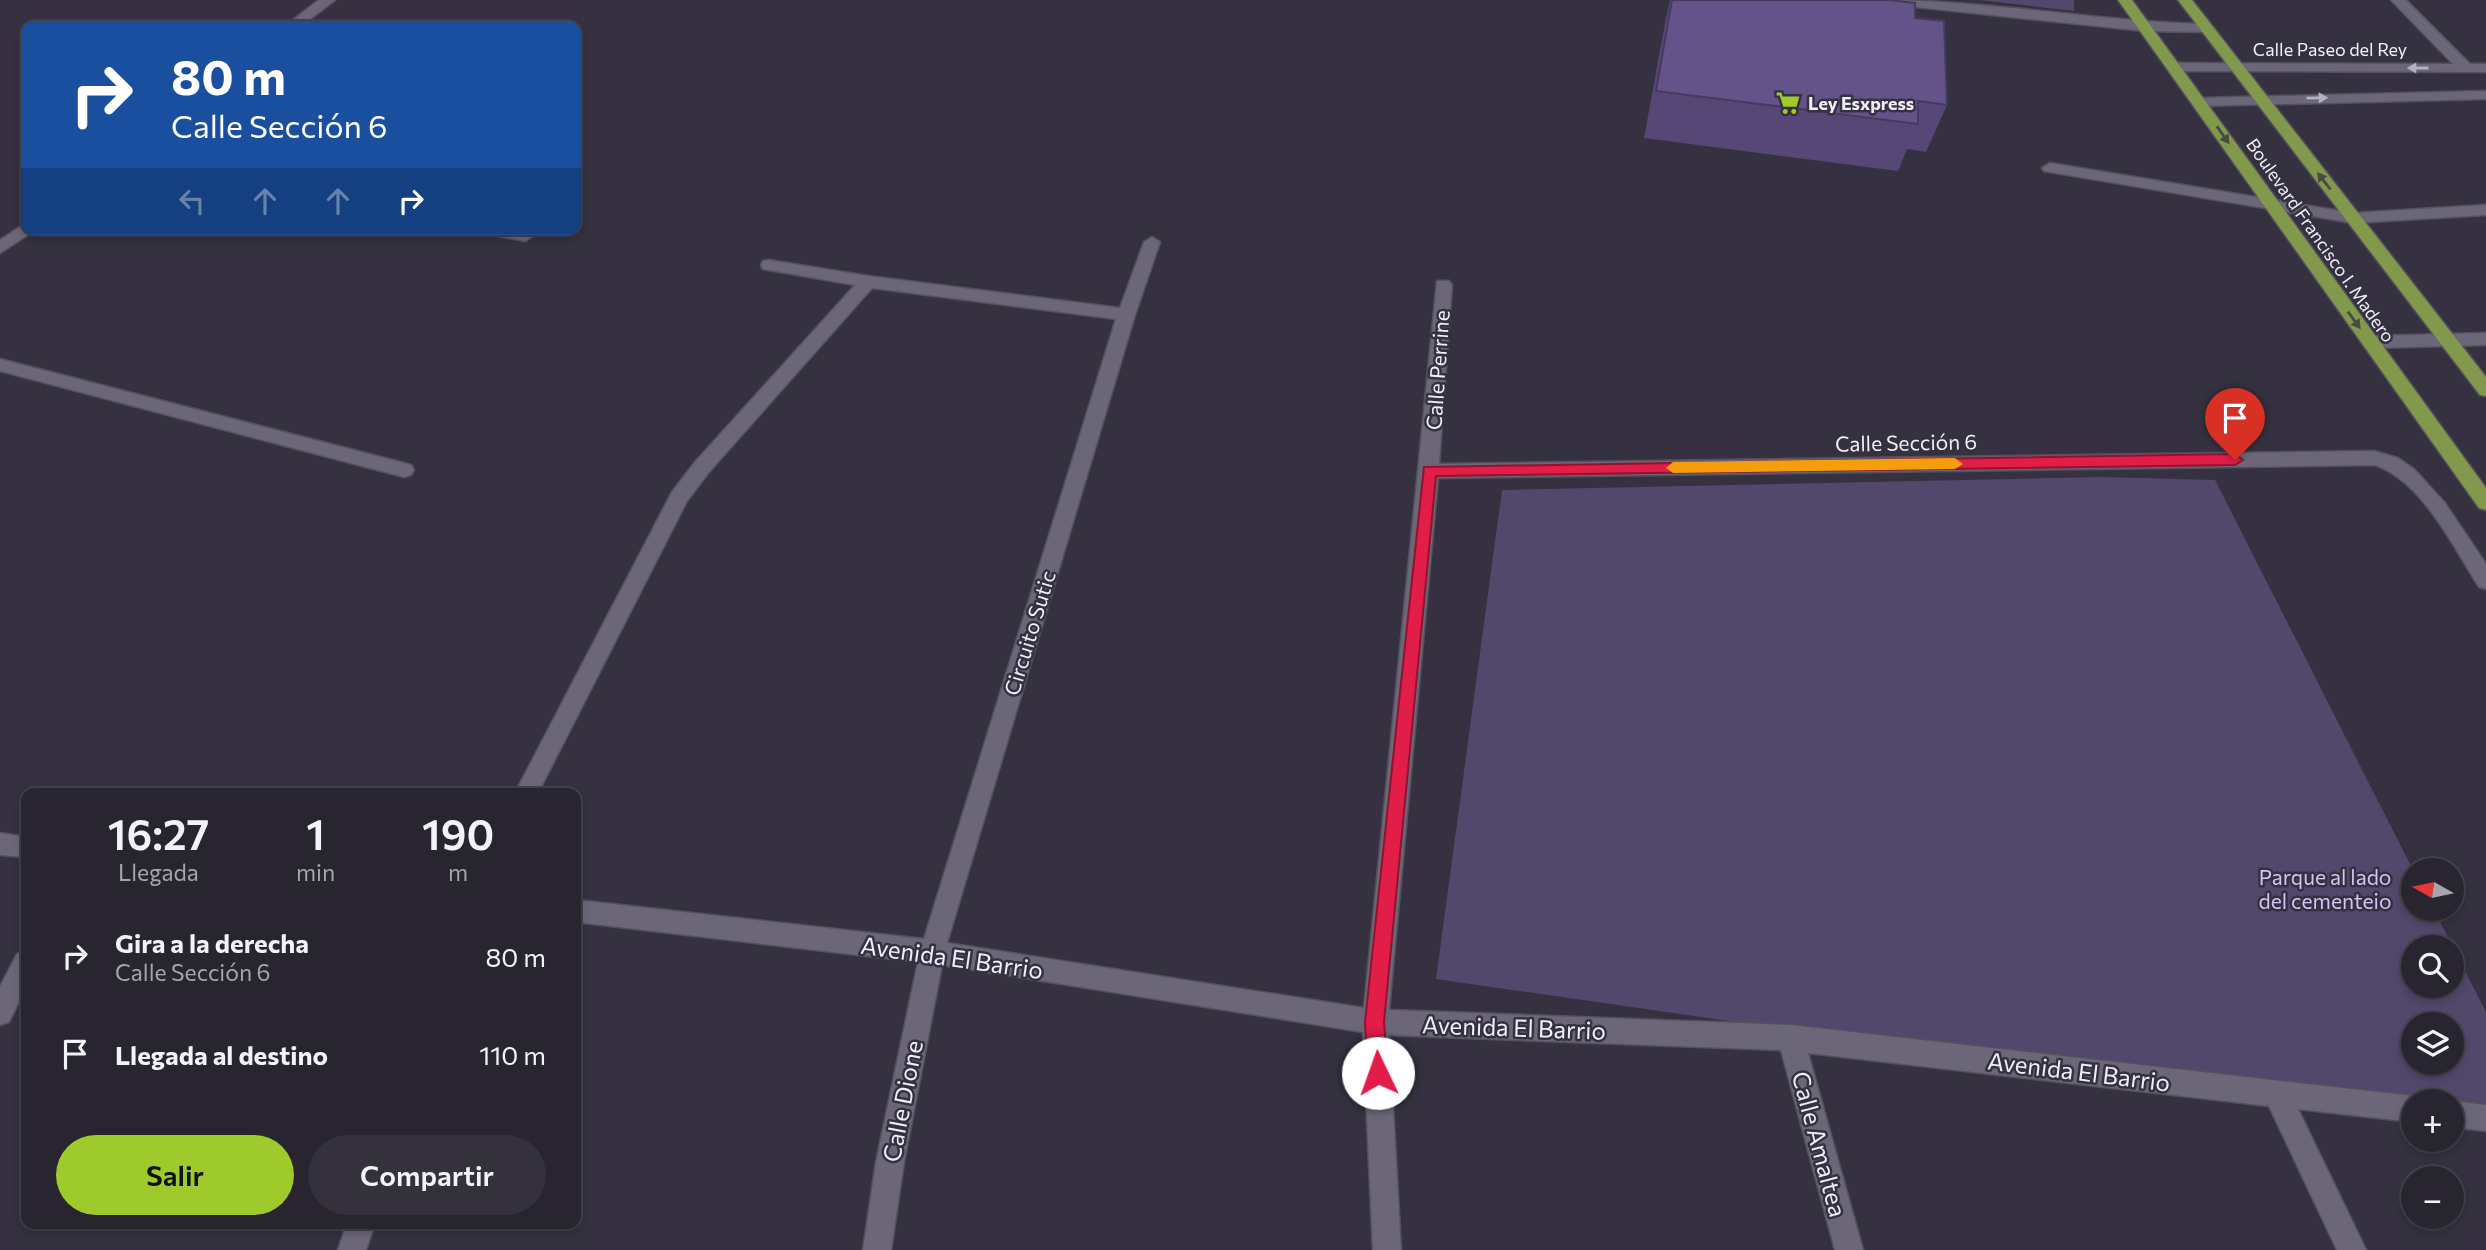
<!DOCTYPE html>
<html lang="es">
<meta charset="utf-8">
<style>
:root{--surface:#282530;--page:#34313c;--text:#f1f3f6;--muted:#a5a5ab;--line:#44424c;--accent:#9fca2c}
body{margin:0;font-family:Commissioner,sans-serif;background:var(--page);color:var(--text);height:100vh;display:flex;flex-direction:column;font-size:26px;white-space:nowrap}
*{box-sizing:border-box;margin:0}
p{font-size:23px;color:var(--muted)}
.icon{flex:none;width:38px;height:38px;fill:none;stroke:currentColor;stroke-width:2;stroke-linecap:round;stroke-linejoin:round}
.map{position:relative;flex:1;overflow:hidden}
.side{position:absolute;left:21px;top:788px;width:560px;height:441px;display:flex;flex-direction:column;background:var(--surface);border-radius:14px;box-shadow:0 4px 10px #0003,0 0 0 2px var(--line)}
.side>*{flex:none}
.top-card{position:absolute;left:21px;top:21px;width:560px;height:214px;border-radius:14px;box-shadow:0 4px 10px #0003,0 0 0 2px var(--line);background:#1a4fa0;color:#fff;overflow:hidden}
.needle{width:46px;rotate:279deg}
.controls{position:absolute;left:2401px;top:858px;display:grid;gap:14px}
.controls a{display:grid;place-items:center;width:63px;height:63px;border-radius:50%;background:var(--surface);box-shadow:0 4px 10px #0003,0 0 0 2px var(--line);font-size:35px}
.pin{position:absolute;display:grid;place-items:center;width:60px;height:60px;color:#fff;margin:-72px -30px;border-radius:50% 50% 50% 0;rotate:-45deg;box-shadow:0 0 7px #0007}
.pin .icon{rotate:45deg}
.me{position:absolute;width:77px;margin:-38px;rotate:357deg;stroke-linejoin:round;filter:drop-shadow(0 0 5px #0008)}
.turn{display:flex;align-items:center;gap:24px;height:147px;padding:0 35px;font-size:32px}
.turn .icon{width:91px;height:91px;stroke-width:2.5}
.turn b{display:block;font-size:49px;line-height:60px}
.lanes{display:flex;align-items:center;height:66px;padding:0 35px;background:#0003;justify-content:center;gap:35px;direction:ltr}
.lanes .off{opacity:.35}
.eta{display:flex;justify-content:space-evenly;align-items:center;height:119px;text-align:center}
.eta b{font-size:42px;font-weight:600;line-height:49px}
.cta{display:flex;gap:14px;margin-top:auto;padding:14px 35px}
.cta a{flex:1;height:80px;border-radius:42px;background:var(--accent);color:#111;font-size:28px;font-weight:600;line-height:80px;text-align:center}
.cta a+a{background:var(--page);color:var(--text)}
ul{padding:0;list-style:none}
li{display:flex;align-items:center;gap:21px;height:98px;padding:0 35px}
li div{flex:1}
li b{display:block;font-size:26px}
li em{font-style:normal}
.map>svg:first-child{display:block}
.green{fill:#52486b;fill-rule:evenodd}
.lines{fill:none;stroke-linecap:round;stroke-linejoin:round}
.minor-casing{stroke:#54505d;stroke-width:3}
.major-casing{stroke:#54505d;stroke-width:3}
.minor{fill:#6b6678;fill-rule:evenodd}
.major{fill:#82984a;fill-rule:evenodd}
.wall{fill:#564776}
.building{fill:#645389;stroke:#463a60;stroke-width:2}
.oneway{fill:#b4b1be}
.oneway2{fill:#484b42}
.route{fill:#e11d48;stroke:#92132f;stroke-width:2}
.slow{fill:#f59e0b}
.labels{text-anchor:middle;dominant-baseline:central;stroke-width:5;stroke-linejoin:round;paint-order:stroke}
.far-street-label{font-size:18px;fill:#f0eef8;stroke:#353140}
.far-poi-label{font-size:18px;font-weight:bold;fill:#f0eef8;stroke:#353140;text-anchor:start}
.street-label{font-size:21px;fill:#f0eef8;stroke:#353140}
.park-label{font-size:21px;fill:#d2c5f7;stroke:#353140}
.near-street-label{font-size:24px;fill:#f0eef8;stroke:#353140}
</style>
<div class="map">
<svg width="2486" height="1250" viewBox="0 0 2486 1250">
<rect width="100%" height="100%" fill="#353140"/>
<g class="green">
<polygon points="1979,0 2074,0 2074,11"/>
<path d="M2100,477L2215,480L2413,870V908H2433L2486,1012V1129L2452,1124V1101H2413V1119L1436,979L1502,490ZM2413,947H2452V985H2413ZM2413,1024H2452V1062H2413Z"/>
</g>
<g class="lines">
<g class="minor-casing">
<g id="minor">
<polygon points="319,0 335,0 301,26 285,26"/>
<path d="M1880,0C1989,0 2098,22 2207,24L2214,28L2207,32L2145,31L1887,4Z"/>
<polygon points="2391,0 2406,0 2470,64 2486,64 2486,72 2174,71 2167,67 2174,63 2453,64"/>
<polygon points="2486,91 2486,99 2200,106 2193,102 2200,98"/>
<polygon points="2050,163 2353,213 2486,205 2486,215 2353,223 2044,171 2042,168"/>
<polygon points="26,223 26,229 33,229 32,232 0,253 0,240"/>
<polygon points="481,229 517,229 531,232 533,236 525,241 483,233"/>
<path d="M1152,237L1160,242L1135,315L947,943L1364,1008L1437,281H1449L1452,285L1439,464L2374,451L2398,458L2414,469L2445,503L2486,564V589L2479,587C2454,548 2421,479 2374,465L1438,478L1389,1010L1791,1025L2413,1096L2423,1101H2413V1122L2298,1109L2366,1250H2337L2269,1106L1808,1053L1863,1250H1835L1781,1050L1389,1035L1401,1250H1373L1363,1032L942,965L904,1162L891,1250H863L876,1162L918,962L576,922V900L924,939L1116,319L872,288L709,472L687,501L538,793H515L672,492L695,462L855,285L769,270L763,269L761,265L763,261L769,260L868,276L1120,308L1144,242Z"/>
<polygon points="2486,333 2486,345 2370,348 2361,342 2370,336"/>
<polygon points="0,359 404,463 411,465 414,470 411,475 404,477 0,371"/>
<polygon points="0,833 26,837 26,857 0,855"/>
<polygon points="26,950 26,987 9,1022 0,1025 0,987 17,954"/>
<polygon points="2452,1101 2486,1105 2486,1131 2452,1127"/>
<polygon points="347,1223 375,1223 366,1250 338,1250"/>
</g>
</g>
<g class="major-casing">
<g id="major">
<polygon points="2118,0 2132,0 2486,488 2486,510 2479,508"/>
<polygon points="2178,0 2192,0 2486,377 2486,396 2480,395"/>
</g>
</g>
<use href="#minor" class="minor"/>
<use href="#major" class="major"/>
</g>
<polygon class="wall" points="1670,0 1889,0 1947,105 1926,152 1907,149 1898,171 1644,138 1666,18"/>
<polygon class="building" points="1672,0 1889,0 1915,3 1915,18 1944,21 1947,105 1918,101 1918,124 1656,91"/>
<defs><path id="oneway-solid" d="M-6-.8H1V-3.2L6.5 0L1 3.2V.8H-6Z" transform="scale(1.75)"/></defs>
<g class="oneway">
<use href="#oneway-solid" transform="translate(2418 68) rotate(180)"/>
<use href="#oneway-solid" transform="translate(2317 98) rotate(-1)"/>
</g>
<g class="oneway2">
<use href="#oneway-solid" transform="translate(2223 135) rotate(55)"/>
<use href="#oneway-solid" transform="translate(2324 181) rotate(-128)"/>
<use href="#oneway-solid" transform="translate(2354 320) rotate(54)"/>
</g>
<polygon class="route" points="2235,454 2243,460 2235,465 1436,476 1384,1022 1388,1073 1385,1080 1378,1083 1371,1080 1368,1073 1365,1022 1424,467"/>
<polygon class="slow" points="1955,458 1963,464 1955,469 1673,473 1666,468 1673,462"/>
<defs>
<g id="supermarket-bare" transform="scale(1.89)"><path d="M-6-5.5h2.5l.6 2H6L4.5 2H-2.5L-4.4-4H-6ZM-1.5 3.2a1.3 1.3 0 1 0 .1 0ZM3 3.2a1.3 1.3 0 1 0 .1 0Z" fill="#9fca2c" stroke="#353140" stroke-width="2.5" paint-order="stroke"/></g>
</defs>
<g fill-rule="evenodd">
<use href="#supermarket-bare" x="1788" y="103"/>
</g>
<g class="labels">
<g class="far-street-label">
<text x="2330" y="49">Calle Paseo del Rey</text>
<text transform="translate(2321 240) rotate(55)">Boulevard Francisco I. Madero</text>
</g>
<g class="far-poi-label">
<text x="1808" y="103">Ley Esxpress</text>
</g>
<g class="street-label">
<text transform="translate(1437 370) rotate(-86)">Calle Perrine</text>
<text transform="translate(1906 442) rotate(-1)">Calle Sección 6</text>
<text transform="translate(1029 633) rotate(-73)">Circuito Sutic</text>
</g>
<g class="park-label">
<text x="2325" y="876">Parque al lado<tspan x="2325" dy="24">del cementeio</tspan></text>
</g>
<g class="near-street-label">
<text transform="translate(952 957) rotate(8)">Avenida El Barrio</text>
<text transform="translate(1514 1027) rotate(2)">Avenida El Barrio</text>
<text transform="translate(2079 1071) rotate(7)">Avenida El Barrio</text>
<text transform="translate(902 1101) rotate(-79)">Calle Dione</text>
<text transform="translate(1820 1144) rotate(75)">Calle Amaltea</text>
</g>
</g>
</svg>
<div class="controls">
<a><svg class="needle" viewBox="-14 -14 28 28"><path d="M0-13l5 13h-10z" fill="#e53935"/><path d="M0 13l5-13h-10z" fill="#a5a5ab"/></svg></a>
<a><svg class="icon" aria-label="search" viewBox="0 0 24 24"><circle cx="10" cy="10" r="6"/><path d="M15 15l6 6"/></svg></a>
<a><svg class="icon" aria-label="layers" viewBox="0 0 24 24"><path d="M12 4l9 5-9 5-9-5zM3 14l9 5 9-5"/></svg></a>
<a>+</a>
<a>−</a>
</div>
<div class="pin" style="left:2235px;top:460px;background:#d93025"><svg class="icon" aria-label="arrive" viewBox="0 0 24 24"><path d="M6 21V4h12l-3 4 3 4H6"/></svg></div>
<svg class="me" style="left:1378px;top:1073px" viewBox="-20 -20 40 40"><circle r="19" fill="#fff"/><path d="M0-13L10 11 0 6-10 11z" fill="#e11d48"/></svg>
<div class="top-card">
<div class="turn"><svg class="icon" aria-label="right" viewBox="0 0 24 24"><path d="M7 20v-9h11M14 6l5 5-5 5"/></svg><div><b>80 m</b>Calle Sección 6</div></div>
<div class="lanes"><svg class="icon off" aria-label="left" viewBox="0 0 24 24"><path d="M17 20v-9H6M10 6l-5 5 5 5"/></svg><svg class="icon off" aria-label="ahead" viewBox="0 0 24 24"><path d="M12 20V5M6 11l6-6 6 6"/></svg><svg class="icon off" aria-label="ahead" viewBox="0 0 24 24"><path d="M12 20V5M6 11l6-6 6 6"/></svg><svg class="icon" aria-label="right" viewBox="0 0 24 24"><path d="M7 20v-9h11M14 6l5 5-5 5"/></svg></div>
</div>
<section class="side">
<div class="eta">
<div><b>16:27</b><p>Llegada</p></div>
<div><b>1</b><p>min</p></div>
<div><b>190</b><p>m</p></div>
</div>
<ul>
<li><svg class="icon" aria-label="right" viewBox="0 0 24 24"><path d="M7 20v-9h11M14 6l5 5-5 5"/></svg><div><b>Gira a la derecha</b><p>Calle Sección 6</p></div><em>80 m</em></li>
<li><svg class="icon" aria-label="arrive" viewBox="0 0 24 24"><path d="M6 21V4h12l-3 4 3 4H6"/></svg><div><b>Llegada al destino</b></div><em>110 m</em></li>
</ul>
<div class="cta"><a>Salir</a><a>Compartir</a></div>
</section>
</div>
